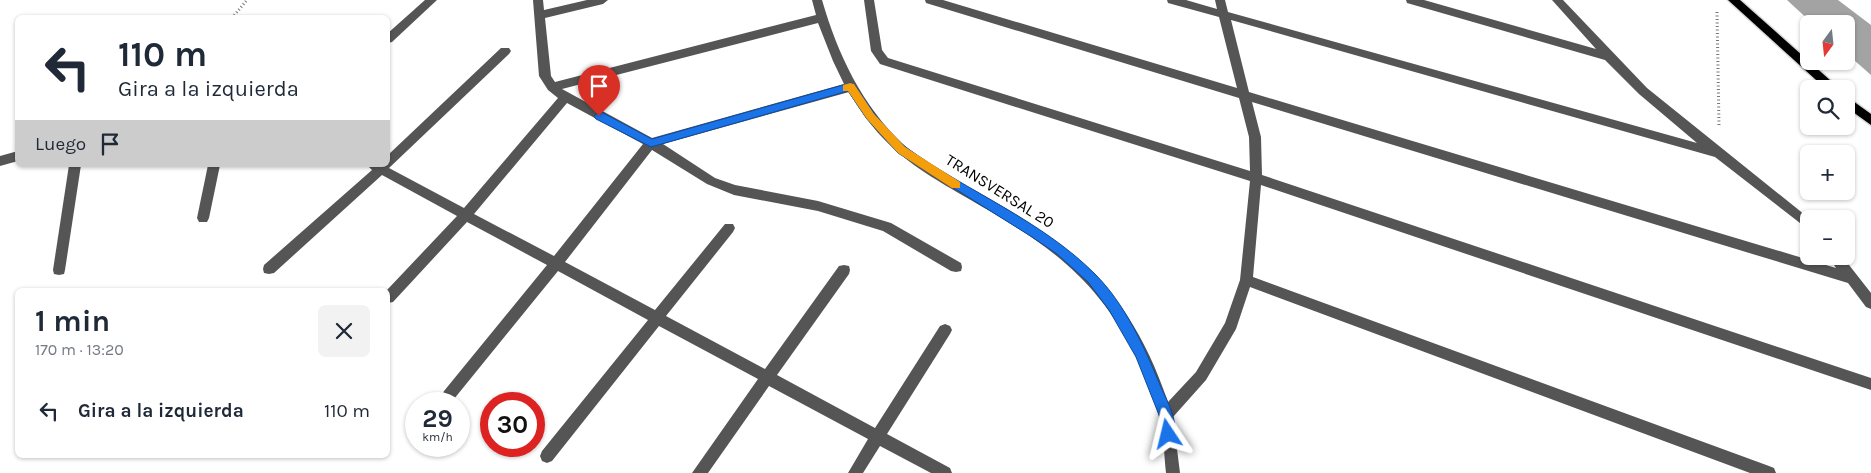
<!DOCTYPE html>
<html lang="es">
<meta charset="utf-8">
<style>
:root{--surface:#fff;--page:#f2f2f3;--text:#1f2937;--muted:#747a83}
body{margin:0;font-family:Karla,sans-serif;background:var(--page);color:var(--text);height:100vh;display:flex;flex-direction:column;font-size:19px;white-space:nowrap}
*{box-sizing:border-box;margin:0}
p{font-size:16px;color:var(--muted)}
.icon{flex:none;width:28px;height:28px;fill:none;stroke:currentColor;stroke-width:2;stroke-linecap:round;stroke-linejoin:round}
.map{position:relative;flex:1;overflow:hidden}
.drawer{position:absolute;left:15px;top:288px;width:375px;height:170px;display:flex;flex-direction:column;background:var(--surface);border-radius:8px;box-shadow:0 1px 4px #0004}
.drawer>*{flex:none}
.hud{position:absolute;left:15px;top:15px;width:375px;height:152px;border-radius:8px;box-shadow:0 1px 4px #0004;background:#fff;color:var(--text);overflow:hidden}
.needle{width:32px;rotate:195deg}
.tools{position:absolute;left:1800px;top:15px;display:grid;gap:10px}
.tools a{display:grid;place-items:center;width:55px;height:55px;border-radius:8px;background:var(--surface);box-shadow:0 1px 4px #0004;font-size:25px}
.speed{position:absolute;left:405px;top:392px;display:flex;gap:10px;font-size:25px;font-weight:700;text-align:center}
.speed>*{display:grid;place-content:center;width:65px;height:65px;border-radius:50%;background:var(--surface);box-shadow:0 1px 4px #0004;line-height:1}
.speed small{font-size:12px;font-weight:400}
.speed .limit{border:8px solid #d22;background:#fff;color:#111}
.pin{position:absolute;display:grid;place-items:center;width:42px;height:42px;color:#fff;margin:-51px -21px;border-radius:50% 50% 50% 0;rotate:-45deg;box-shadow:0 0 5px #0007}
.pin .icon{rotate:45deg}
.me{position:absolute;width:55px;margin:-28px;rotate:350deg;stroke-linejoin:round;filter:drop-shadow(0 0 4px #0008)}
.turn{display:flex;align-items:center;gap:18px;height:105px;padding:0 20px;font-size:22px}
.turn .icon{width:65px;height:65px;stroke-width:2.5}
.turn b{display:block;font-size:35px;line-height:42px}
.then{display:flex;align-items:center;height:48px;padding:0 20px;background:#0003;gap:10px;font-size:19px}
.round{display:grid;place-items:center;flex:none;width:52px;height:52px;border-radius:8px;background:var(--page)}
.headline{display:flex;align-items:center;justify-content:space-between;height:85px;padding:0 20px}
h1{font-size:30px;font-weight:700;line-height:38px}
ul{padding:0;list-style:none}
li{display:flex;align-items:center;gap:15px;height:75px;padding:0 20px}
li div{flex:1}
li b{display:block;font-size:19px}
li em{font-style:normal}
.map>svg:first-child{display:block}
.water{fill:#a3a3a3}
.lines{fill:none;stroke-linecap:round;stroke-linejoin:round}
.major-casing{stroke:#dbdbdb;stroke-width:3}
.path{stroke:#777;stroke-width:3;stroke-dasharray:1 2.5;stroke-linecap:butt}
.minor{fill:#555;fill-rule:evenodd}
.major{fill:#000;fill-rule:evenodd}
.route{fill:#1a73e8;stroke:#114b97}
.slow{fill:#f59e0b}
.labels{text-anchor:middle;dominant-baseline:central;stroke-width:4.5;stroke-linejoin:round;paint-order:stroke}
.street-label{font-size:16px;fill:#000;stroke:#fff}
</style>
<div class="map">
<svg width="1871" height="473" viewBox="0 0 1871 473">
<rect width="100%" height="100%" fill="#fff"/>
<polygon class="water" points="1787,0 1838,0 1871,25 1871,75 1846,53 1846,24 1813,24"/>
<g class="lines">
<g class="major-casing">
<g id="major">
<polygon points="1728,0 1740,0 1840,89 1826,89"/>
<polygon points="1846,96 1871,114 1871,125 1846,107"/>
</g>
</g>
<g class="path">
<polyline points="1717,12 1719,126"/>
<polyline points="232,18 247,0"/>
</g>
<g class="minor">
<polygon points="425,0 437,0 392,42 388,43 388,33"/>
<path d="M533,0H543L544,10L587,0H608L603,4L545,18L551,76L555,82L816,15L812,0H822C838,55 862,106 905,146C931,169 965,184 995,202C1086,254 1134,302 1168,402L1196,372L1225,323L1240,280L1250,181L880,64L871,51L864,0H874L882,50L888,58L1250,171L1249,137L1239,98L926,3L925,0H943L1237,88L1219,17L1168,3L1167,0H1186L1217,9L1215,0H1225L1228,12L1697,143L1639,94L1605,60L1407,3L1406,0H1424L1596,49L1552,0H1563L1647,88L1810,219L1809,230L1715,157L1231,20L1249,92L1836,268L1828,256H1842L1871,293V309L1866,307L1848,283L1252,102L1261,137L1262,175L1871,378V390L1261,185L1253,277L1769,466L1774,468L1776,473H1750L1250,287L1236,329L1206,380L1173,417L1180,473H1166C1164,455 1164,437 1160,420C1155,398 1146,377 1136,357C1101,285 1055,249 988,210C927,174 886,156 849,92L663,144L715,178L735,185L818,201L891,223L961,263L962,267L961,271L956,272L951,271L883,231L818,211L734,195L707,184L652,150L565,262L655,310L725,224H733L735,228L733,232L666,316L765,369L839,266L844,265L849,266L850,270L849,274L777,375L875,428L940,326L945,324L950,326L952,330L950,334L887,434L950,468L952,473H931L880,446L863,473H848L868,439L769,386L708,473H692L758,379L659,326L552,461L547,463L542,461L540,456L542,451L648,320L558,271L454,399L449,401L444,399L442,395L444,391L547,265L467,222L393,302L388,303L387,290L457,216L382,175L274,273L269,274L264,273L263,269L264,265L372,170L367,165H388V155L501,48H509L511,51L509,54L389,168L464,208L558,98L548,90L539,76ZM818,23L833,61L844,84L652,138L562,89ZM567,103L643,144L554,256L474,214Z"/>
<polygon points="18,151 18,161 0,166 0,156"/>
<polygon points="69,165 81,165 65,270 64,274 59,275 54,274 53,270"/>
<polygon points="208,165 220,165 209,218 207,222 199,222 197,218"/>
</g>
<use href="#major" class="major"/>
</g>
<path class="route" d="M850,83L854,84C869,106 885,132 907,148C968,192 1041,220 1095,274C1125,304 1144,346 1160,385C1166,399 1180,423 1173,438L1168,440L1164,438L1159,415L1136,357L1109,310L1088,282L1057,254L1032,237L898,153L867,119L848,91L651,147L596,119L594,116L599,112L603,113L652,139Z"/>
<polygon class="slow" points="850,83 854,84 874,114 905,147 960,182 960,188 952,188 898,153 867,119 848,91 843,91 843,85"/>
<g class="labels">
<g class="street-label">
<text transform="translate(1000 191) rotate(32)">TRANSVERSAL 20</text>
</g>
</g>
</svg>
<div class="tools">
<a><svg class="needle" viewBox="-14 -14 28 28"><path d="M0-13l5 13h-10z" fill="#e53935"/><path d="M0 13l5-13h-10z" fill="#747a83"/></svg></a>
<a><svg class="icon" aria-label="search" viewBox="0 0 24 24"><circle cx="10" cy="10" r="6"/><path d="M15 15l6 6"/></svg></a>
<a>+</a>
<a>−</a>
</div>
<div class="speed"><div>29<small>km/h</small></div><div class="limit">30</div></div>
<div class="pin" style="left:599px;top:116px;background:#d93025"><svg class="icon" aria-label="arrive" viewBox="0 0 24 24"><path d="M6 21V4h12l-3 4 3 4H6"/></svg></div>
<svg class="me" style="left:1168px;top:434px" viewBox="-20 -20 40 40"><path d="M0-17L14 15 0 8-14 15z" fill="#1a73e8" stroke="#fff" stroke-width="4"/></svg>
<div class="hud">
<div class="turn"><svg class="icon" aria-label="left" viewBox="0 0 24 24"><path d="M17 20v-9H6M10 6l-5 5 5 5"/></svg><div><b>110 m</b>Gira a la izquierda</div></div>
<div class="then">Luego<svg class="icon" aria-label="arrive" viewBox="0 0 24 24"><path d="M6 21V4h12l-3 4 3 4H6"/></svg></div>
</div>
<section class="drawer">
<div class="headline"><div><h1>1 min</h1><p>170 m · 13:20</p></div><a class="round"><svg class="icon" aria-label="close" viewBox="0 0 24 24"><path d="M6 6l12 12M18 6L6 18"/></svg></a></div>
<ul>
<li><svg class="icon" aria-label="left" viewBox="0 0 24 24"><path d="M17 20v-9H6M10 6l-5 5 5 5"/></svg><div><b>Gira a la izquierda</b></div><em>110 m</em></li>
</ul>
</section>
</div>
